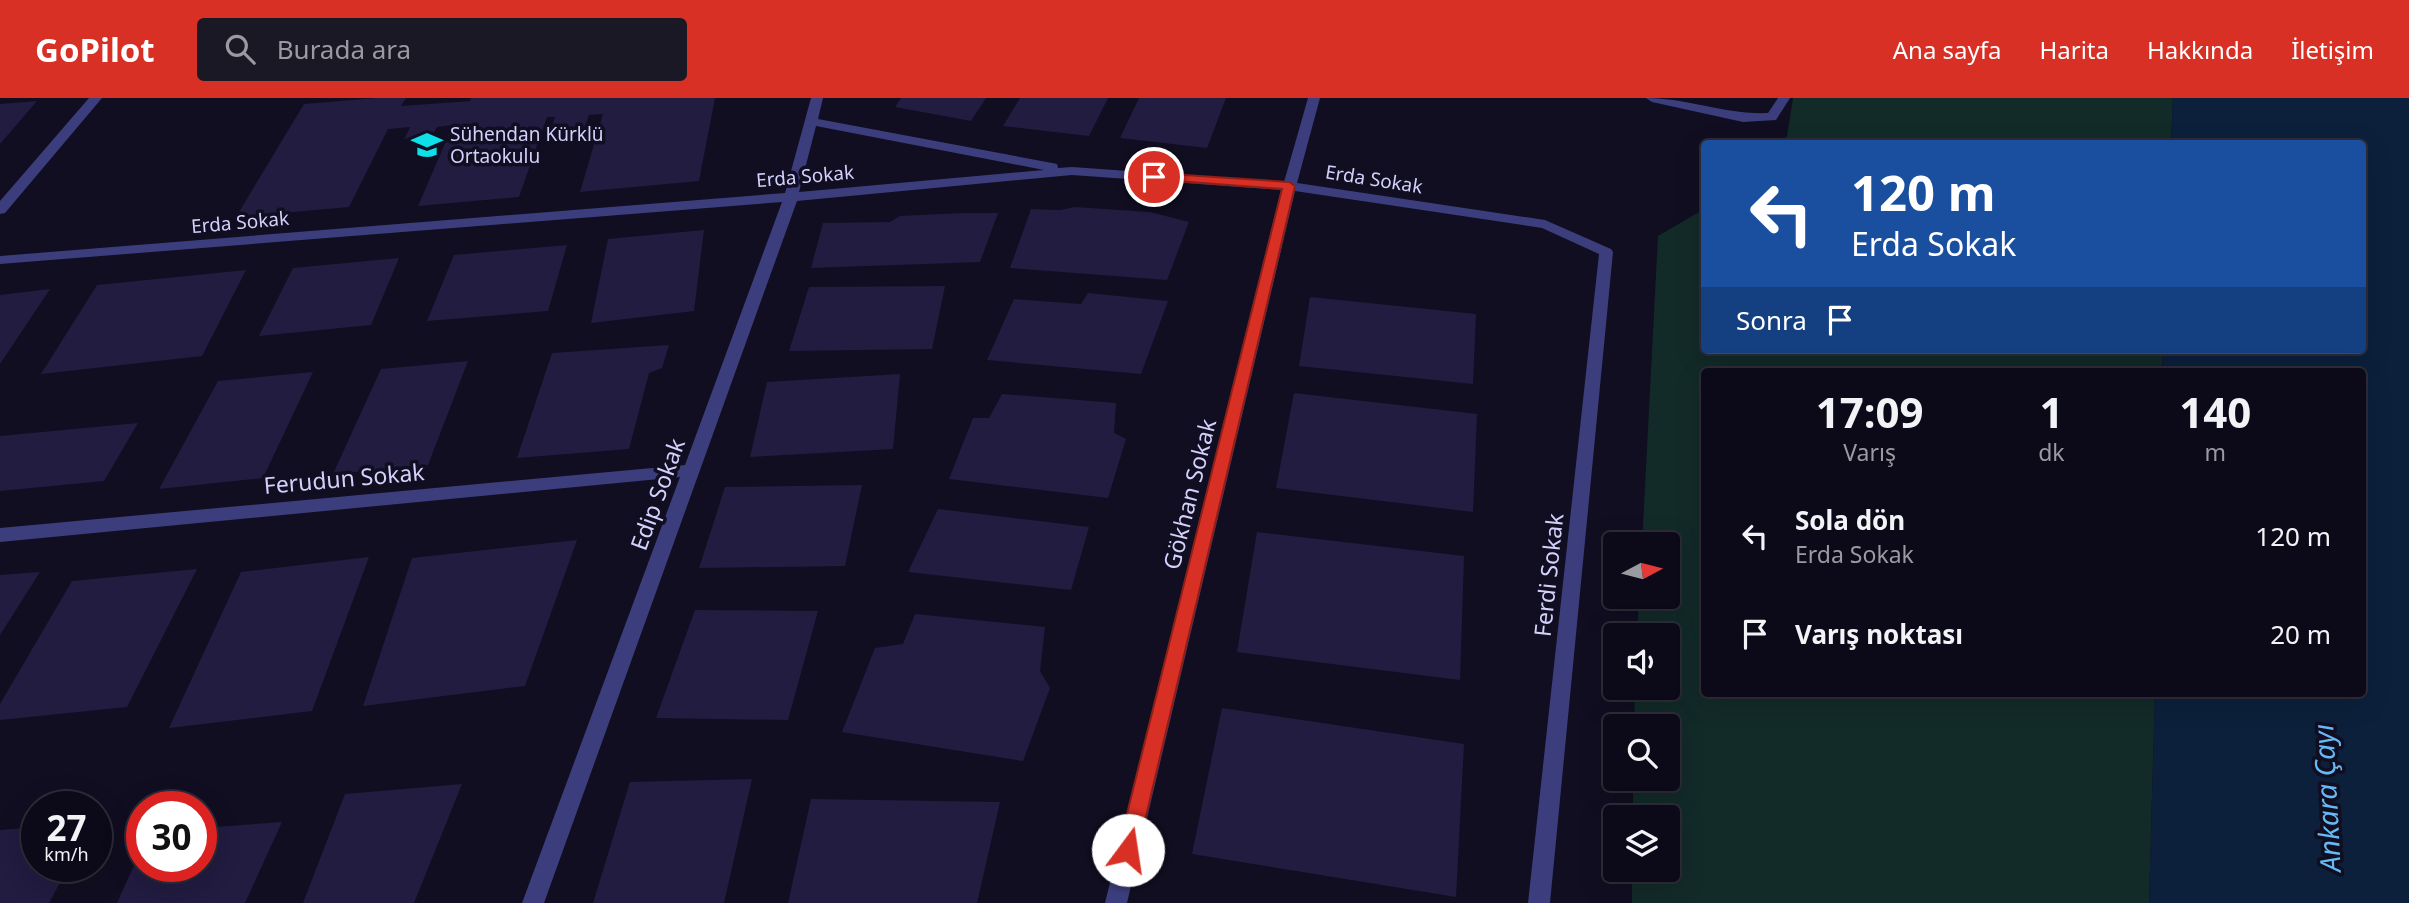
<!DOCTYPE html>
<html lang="tr">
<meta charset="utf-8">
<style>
:root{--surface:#0c0a18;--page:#1a1825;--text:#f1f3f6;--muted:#9a9aa2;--line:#2c2b37;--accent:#d93025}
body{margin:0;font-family:"Noto Sans",sans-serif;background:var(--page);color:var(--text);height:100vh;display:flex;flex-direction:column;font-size:26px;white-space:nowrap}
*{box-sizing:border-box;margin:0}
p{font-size:23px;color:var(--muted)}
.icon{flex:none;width:38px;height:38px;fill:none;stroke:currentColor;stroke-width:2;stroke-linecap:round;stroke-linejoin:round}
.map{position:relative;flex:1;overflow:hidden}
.drawer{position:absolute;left:1701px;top:270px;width:665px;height:329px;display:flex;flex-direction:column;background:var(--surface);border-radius:7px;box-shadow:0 7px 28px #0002,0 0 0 2px var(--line)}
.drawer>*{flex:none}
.hud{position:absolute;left:1701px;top:42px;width:665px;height:214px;border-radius:7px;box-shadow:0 7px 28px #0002,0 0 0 2px var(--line);background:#1a4fa0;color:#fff;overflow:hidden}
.needle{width:46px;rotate:83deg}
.buttons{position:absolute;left:1603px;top:434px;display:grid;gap:14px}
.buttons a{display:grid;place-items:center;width:77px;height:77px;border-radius:7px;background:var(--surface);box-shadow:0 7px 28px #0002,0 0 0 2px var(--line);font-size:35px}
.speed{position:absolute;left:21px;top:693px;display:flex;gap:14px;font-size:35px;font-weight:700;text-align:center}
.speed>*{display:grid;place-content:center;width:91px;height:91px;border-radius:50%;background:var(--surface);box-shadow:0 7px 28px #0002,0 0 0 2px var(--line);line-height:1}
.speed small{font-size:18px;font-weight:400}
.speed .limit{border:10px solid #d22;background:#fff;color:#111}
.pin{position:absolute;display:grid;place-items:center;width:60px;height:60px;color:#fff;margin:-30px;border:4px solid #fff;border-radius:50%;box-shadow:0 2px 7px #0007}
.me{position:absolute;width:77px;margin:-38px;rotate:14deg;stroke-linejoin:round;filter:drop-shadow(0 0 5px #0008)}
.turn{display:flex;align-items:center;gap:24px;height:147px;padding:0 35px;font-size:32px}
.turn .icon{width:91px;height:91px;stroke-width:2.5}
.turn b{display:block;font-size:49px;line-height:60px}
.then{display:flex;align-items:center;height:66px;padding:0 35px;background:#0003;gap:14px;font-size:26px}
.eta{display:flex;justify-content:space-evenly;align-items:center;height:119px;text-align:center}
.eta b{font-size:42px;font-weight:700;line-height:49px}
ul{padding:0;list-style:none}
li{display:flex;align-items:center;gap:21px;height:98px;padding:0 35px}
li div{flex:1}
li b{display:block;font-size:26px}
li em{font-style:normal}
header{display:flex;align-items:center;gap:42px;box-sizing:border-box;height:98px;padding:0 35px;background:var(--accent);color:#fff}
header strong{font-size:33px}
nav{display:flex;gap:38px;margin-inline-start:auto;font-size:24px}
.search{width:490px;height:63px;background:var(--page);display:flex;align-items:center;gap:18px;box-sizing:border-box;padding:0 24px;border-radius:7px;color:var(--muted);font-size:26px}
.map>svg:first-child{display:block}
.green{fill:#122a28}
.water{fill:#0c203b}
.building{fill:#211c40}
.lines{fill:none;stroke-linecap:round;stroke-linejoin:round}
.street{fill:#3c3d7c;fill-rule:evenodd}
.route{fill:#d93025;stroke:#8d1f18;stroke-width:2}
.labels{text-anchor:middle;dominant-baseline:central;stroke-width:7;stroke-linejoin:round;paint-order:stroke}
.far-poi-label{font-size:19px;fill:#d3d0fc;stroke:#100e20;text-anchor:start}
.far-street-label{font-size:19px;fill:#d3d0fc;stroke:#100e20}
.street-label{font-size:23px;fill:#d3d0fc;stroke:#100e20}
.near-water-label{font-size:28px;font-style:italic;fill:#65baf6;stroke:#100e20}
</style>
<header>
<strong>GoPilot</strong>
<div class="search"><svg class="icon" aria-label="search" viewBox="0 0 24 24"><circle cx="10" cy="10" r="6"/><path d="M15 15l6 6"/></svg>Burada ara</div>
<nav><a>Ana sayfa</a><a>Harita</a><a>Hakkında</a><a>İletişim</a></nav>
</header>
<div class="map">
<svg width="2409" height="805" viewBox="0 0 2409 805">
<rect width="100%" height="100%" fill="#100e20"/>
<g class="green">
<polygon points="1793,0 2173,0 2171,45 1780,45 1787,38"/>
<polygon points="1704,111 1704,252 2163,252 2162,273 1704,273 1704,595 2155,595 2149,805 1632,805 1632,772 1668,772 1668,719 1633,719 1633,681 1668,681 1668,628 1634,628 1635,590 1668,590 1668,537 1637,537 1639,499 1668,499 1668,446 1642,446 1658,138"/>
</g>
<polygon class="water" points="2173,0 2409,0 2409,805 2149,805 2155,595 2362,595 2362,273 2163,273 2163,252 2362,252 2362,46 2171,45"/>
<g class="building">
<polygon points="376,0 406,0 401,8 470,3 471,0 715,0 699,83 580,94 603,16 589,17 584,31 550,34 555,19 547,19 519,99 418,108 453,27 437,29 431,40 404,42 410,29 388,31 349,109 236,119 304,6"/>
<polygon points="901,0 986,0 971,23 895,9"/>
<polygon points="1020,0 1108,0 1089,38 1003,28"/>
<polygon points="1139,0 1226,0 1207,50 1120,40"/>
<polygon points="37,3 0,46 0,6"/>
<polygon points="1075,109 1150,114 1189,124 1167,182 1010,170 1031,111 1060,112"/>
<polygon points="963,115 998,115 980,164 811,170 823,125 890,124 900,118"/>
<polygon points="704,132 694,213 591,225 608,141"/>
<polygon points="567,147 548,213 427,223 454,157"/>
<polygon points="399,160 371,227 259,238 293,170"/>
<polygon points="246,172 202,258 41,276 97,187"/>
<polygon points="945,188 932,251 789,253 809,189"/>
<polygon points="50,191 0,266 0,197"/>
<polygon points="1088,195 1168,203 1141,276 987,262 1014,201 1081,206"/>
<polygon points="1310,199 1476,216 1473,286 1299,268"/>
<polygon points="669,247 662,270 649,275 629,351 517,360 552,255"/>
<polygon points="468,263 428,367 333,376 381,271"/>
<polygon points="313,274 263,380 159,391 218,283"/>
<polygon points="900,276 893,351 750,359 767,284"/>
<polygon points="1294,295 1477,316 1473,414 1276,390"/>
<polygon points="1002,296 1116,305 1114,335 1126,341 1108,400 949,381 973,320 989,320"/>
<polygon points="138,325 104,383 0,393 0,338"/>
<polygon points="862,387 845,468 699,470 725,389"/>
<polygon points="938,411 1089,429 1071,492 908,474"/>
<polygon points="1257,434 1464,458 1460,582 1237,554"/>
<polygon points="577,442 525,588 363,608 412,460"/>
<polygon points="369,459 312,613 169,630 241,474"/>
<polygon points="197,471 127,609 0,622 0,606 72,483"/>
<polygon points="40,474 0,537 0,477"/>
<polygon points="695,512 818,513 788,622 656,620"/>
<polygon points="915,516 1045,529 1040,573 1050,590 1023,663 842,634 875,550 903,546"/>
<polygon points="1222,610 1464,646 1456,799 1192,756"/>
<polygon points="752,681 724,805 593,805 630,684"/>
<polygon points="462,686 414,805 303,805 345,696"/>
<polygon points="811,701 1000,704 977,805 788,805"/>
<polygon points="282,724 245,805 117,805 142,750 142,768 201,768 201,730"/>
<polygon points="37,729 37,768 69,768 49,805 0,805 0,732"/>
</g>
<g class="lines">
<g class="street">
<polygon points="89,0 102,0 5,115 0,116 0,103"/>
<path d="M811,0H823L818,21L1052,65L1057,66L1058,70L1072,69L1284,84L1308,0H1320L1297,85L1545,122L1611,151L1613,154L1550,805H1528L1599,156L1542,130L1295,93L1127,805H1105L1281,92L1072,77L797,103L544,805H522L680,379L0,444V430L685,367L782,104L0,166V158L785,95ZM816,28L1044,72L799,94Z"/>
<path d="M1646,0C1688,0 1726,17 1768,15L1778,0H1790L1776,22L1743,24L1652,4Z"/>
</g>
</g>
<polygon class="route" points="1154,75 1289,84 1295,88 1138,752 1135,758 1128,761 1121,758 1118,752 1282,91 1149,81 1148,79"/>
<defs>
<g id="school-bare" transform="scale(2.415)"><path d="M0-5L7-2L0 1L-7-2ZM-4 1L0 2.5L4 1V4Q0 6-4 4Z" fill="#0ee0ea" stroke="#100e20" stroke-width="2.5" paint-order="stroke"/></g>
</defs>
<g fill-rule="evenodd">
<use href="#school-bare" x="427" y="47"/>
</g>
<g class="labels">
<g class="far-poi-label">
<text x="450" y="36">Sühendan Kürklü<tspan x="450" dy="22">Ortaokulu</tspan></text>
</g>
<g class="far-street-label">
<text transform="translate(805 78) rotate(-5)">Erda Sokak</text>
<text transform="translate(1374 81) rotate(9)">Erda Sokak</text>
<text transform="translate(240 124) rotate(-5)">Erda Sokak</text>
</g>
<g class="street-label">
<text transform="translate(344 380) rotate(-5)">Ferudun Sokak</text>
<text transform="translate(657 396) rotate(-70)">Edip Sokak</text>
<text transform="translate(1189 396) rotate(-76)">Gökhan Sokak</text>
<text transform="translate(1548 477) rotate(-84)">Ferdi Sokak</text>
</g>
<g class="near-water-label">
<text transform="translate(2326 700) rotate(-93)">Ankara Çayı</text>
</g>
</g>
</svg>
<div class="buttons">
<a><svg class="needle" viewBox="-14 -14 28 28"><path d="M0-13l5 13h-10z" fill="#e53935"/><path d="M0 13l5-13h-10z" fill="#9a9aa2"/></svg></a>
<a><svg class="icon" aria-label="sound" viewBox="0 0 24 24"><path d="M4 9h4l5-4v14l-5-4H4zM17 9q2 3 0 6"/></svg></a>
<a><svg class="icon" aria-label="search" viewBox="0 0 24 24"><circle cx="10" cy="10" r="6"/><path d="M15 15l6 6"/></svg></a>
<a><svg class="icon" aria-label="layers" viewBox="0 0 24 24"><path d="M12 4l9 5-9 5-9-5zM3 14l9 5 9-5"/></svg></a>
</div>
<div class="speed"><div>27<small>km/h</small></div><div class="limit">30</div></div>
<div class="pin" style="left:1154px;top:79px;background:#d93025"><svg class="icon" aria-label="arrive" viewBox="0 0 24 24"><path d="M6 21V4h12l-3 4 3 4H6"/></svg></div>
<svg class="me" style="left:1128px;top:752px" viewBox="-20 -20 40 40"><circle r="19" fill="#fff"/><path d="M0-13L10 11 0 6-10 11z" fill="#d93025"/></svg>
<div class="hud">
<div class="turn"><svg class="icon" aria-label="left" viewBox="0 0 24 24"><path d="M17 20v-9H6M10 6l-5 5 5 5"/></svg><div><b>120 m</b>Erda Sokak</div></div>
<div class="then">Sonra<svg class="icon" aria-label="arrive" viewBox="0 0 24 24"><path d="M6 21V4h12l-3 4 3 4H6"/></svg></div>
</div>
<section class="drawer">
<div class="eta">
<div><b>17:09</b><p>Varış</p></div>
<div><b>1</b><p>dk</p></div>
<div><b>140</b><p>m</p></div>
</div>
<ul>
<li><svg class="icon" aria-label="left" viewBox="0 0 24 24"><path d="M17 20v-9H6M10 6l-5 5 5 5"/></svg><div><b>Sola dön</b><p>Erda Sokak</p></div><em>120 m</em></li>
<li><svg class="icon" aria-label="arrive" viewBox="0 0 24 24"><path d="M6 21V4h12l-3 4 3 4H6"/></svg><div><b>Varış noktası</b></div><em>20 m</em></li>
</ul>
</section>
</div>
